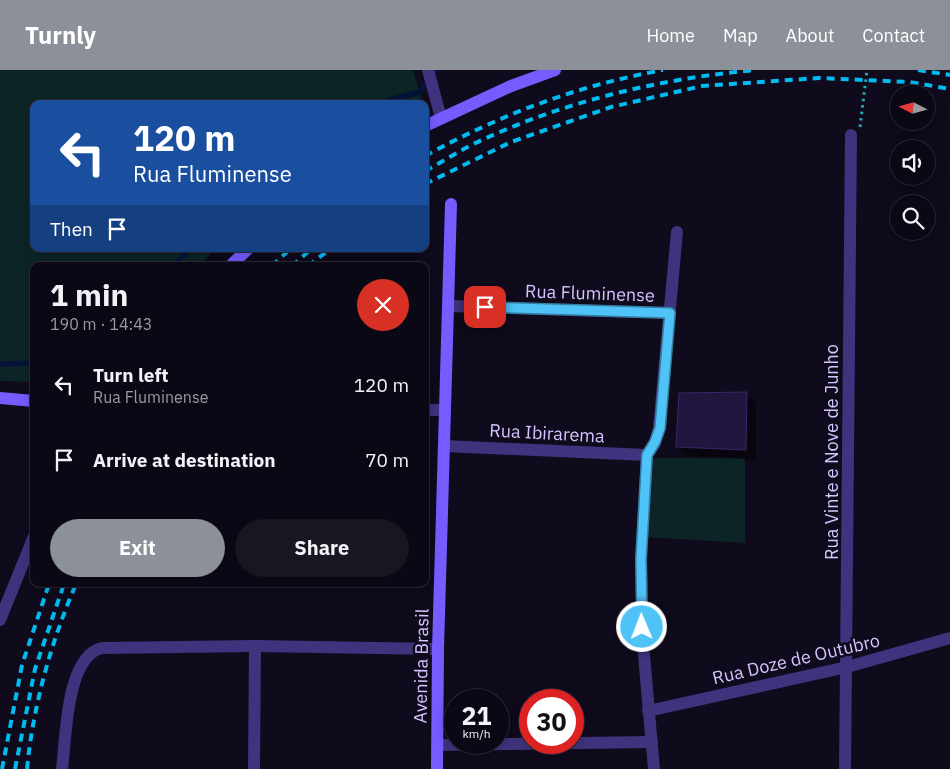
<!DOCTYPE html>
<meta charset="utf-8">
<style>
:root{--surface:#0b0815;--page:#191622;--text:#f1f3f6;--muted:#9a9aa0;--line:#2b2934;--accent:#8c9099}
body{margin:0;font-family:"IBM Plex Sans",sans-serif;background:var(--page);color:var(--text);height:100vh;display:flex;flex-direction:column;font-size:19px;white-space:nowrap}
*{box-sizing:border-box;margin:0}
p{font-size:16px;color:var(--muted)}
.icon{flex:none;width:28px;height:28px;fill:none;stroke:currentColor;stroke-width:2;stroke-linecap:round;stroke-linejoin:round}
.map{position:relative;flex:1;overflow:hidden}
.side{position:absolute;left:30px;top:192px;width:399px;height:325px;display:flex;flex-direction:column;background:var(--surface);border-radius:10px;box-shadow:0 2px 12px #0003,0 0 0 1px var(--line)}
.side>*{flex:none}
.hud{position:absolute;left:30px;top:30px;width:399px;height:152px;border-radius:10px;box-shadow:0 2px 12px #0003,0 0 0 1px var(--line);background:#1a4fa0;color:#fff;overflow:hidden}
.needle{width:32px;rotate:276deg}
.buttons{position:absolute;left:890px;top:15px;display:grid;gap:10px}
.buttons a{display:grid;place-items:center;width:45px;height:45px;border-radius:50%;background:var(--surface);box-shadow:0 2px 12px #0003,0 0 0 1px var(--line);font-size:25px}
.speed{position:absolute;left:444px;top:619px;display:flex;gap:10px;font-size:25px;font-weight:700;text-align:center}
.speed>*{display:grid;place-content:center;width:65px;height:65px;border-radius:50%;background:var(--surface);box-shadow:0 2px 12px #0003,0 0 0 1px var(--line);line-height:1}
.speed small{font-size:12px;font-weight:400}
.speed .limit{border:8px solid #d22;background:#fff;color:#111}
.pin{position:absolute;display:grid;place-items:center;width:42px;height:42px;color:#fff;margin:-21px;border-radius:10px;box-shadow:0 2px 8px #0006}
.me{position:absolute;width:55px;margin:-28px;rotate:359deg;stroke-linejoin:round;filter:drop-shadow(0 0 4px #0008)}
.turn{display:flex;align-items:center;gap:18px;height:105px;padding:0 20px;font-size:22px}
.turn .icon{width:65px;height:65px;stroke-width:2.5}
.turn b{display:block;font-size:35px;line-height:42px}
.then{display:flex;align-items:center;height:48px;padding:0 20px;background:#0003;gap:10px;font-size:19px}
.round{display:grid;place-items:center;flex:none;width:52px;height:52px;border-radius:26px;background:var(--page)}
.summary{display:flex;align-items:center;justify-content:space-between;height:85px;padding:0 20px}
h1{font-size:30px;font-weight:800;line-height:38px}
.cta{display:flex;gap:10px;margin-top:auto;padding:10px 20px}
.cta a{flex:1;height:58px;border-radius:30px;background:var(--accent);color:#fff;font-size:20px;font-weight:800;line-height:58px;text-align:center}
.cta a+a{background:var(--page);color:var(--text)}
ul{padding:0;list-style:none}
li{display:flex;align-items:center;gap:15px;height:75px;padding:0 20px}
li div{flex:1}
li b{display:block;font-size:19px}
li em{font-style:normal}
header{display:flex;align-items:center;gap:30px;box-sizing:border-box;height:70px;padding:0 25px;background:var(--accent);color:#fff}
header strong{font-size:24px}
nav{display:flex;gap:28px;margin-inline-start:auto;font-size:18px}
.map>svg:first-child{display:block}
.green{fill:#0d2426}
.shadow{fill:#0007}
.lines{fill:none;stroke-linecap:round;stroke-linejoin:round}
.stream{stroke:#061339;stroke-width:5.5}
.building{fill:#23163e;stroke:#3c266b}
.street{stroke:#3f337d;stroke-width:12}
.secondary{stroke:#745cff;stroke-width:12}
.rail{stroke:#00bbf0;stroke-width:4;stroke-dasharray:8 6;stroke-linecap:butt}
.path-bridge{stroke:#27a9b1;stroke-width:3;stroke-dasharray:2.5 4;stroke-linecap:butt}
.route-casing{stroke:#337fa1;stroke-width:12}
.route{stroke:#4fc3f7;stroke-width:9}
.labels{text-anchor:middle;dominant-baseline:central;stroke-width:5;stroke-linejoin:round;paint-order:stroke}
.street-label{font-size:18px;fill:#d3c5ff;stroke:#0f0a1c}
</style>
<header>
<strong>Turnly</strong>
<nav><a>Home</a><a>Map</a><a>About</a><a>Contact</a></nav>
</header>
<div class="map">
<svg width="950" height="699" viewBox="0 0 950 699">
<rect width="100%" height="100%" fill="#0f0a1c"/>
<g class="green">
<polygon points="0,0 413,0 423,34 34,34 34,179 215,179 199,196 34,196 34,312 0,311"/>
<polygon points="650,388 745,388 745,473 644,467"/>
</g>
<polygon class="shadow" points="746,323 756,333 756,390 687,386 677,376"/>
<g class="lines">
<g class="stream">
<polyline points="374,34 419,22 437,0"/>
<polyline points="174,196 189,179"/>
<polyline points="0,294 34,293"/>
</g>
</g>
<polygon class="building" points="747,322 746,380 676,377 679,323"/>
<g class="lines">
<g class="street">
<polyline points="428,0 441,48"/>
<polyline points="448,236 670,243"/>
<polyline points="425,340 445,340"/>
<polyline points="445,376 647,385"/>
<polyline points="0,550 34,466"/>
<polyline points="648,641 847,597 950,568"/>
<polyline points="437,675 652,672"/>
<path d="M62,699C66,668 66,586 102,578L255,576L438,579"/>
<polyline points="254,699 255,576"/>
<polyline points="654,699 643,574 641,489 647,385 655,373 659,358 677,162"/>
<polyline points="845,699 851,65"/>
</g>
<g class="secondary">
<polyline points="425,56 511,16 555,0"/>
<polyline points="230,196 248,179"/>
<polyline points="0,328 34,331"/>
<polyline points="437,699 438,579 451,134"/>
</g>
<g class="rail">
<polyline points="918,0 950,5"/>
<path d="M425,86C502,44 576,16 663,0"/>
<path d="M425,101C444,91 462,79 482,70C566,31 663,8 756,0"/>
<polyline points="425,114 511,72 611,37 702,16 819,8 910,12 950,19"/>
<polyline points="272,196 290,179"/>
<polyline points="292,196 311,179"/>
<polyline points="308,196 330,179"/>
<polyline points="2,699 22,595 49,514"/>
<polyline points="15,699 35,599 64,514"/>
<path d="M27,699C33,636 51,572 76,514"/>
</g>
<polyline class="path-bridge" points="860,57 867,0"/>
</g>
<g class="lines">
<g class="route-casing">
<polyline id="route" points="485,237 670,243 660,358 655,372 647,385 641,489 642,557"/>
</g>
<use href="#route" class="route"/>
</g>
<g class="labels">
<g class="street-label">
<text transform="translate(590 223) rotate(2)">Rua Fluminense</text>
<text transform="translate(547 363) rotate(3)">Rua Ibirarema</text>
<text transform="translate(831 382) rotate(-90)">Rua Vinte e Nove de Junho</text>
<text transform="translate(796 589) rotate(-13)">Rua Doze de Outubro</text>
<text transform="translate(421 596) rotate(-89)">Avenida Brasil</text>
</g>
</g>
</svg>
<div class="buttons">
<a><svg class="needle" viewBox="-14 -14 28 28"><path d="M0-13l5 13h-10z" fill="#e53935"/><path d="M0 13l5-13h-10z" fill="#9a9aa0"/></svg></a>
<a><svg class="icon" aria-label="sound" viewBox="0 0 24 24"><path d="M4 9h4l5-4v14l-5-4H4zM17 9q2 3 0 6"/></svg></a>
<a><svg class="icon" aria-label="search" viewBox="0 0 24 24"><circle cx="10" cy="10" r="6"/><path d="M15 15l6 6"/></svg></a>
</div>
<div class="speed"><div>21<small>km/h</small></div><div class="limit">30</div></div>
<div class="pin" style="left:485px;top:237px;background:#d93025"><svg class="icon" aria-label="arrive" viewBox="0 0 24 24"><path d="M6 21V4h12l-3 4 3 4H6"/></svg></div>
<svg class="me" style="left:642px;top:557px" viewBox="-20 -20 40 40"><circle r="17" fill="#4fc3f7" stroke="#fff" stroke-width="3"/><path d="M0-11L8 9 0 5-8 9z" fill="#fff"/></svg>
<div class="hud">
<div class="turn"><svg class="icon" aria-label="left" viewBox="0 0 24 24"><path d="M17 20v-9H6M10 6l-5 5 5 5"/></svg><div><b>120 m</b>Rua Fluminense</div></div>
<div class="then">Then<svg class="icon" aria-label="arrive" viewBox="0 0 24 24"><path d="M6 21V4h12l-3 4 3 4H6"/></svg></div>
</div>
<section class="side">
<div class="summary"><div><h1>1 min</h1><p>190 m · 14:43</p></div><a class="round" style="background:#d93025;color:#fff"><svg class="icon" aria-label="close" viewBox="0 0 24 24"><path d="M6 6l12 12M18 6L6 18"/></svg></a></div>
<ul>
<li><svg class="icon" aria-label="left" viewBox="0 0 24 24"><path d="M17 20v-9H6M10 6l-5 5 5 5"/></svg><div><b>Turn left</b><p>Rua Fluminense</p></div><em>120 m</em></li>
<li><svg class="icon" aria-label="arrive" viewBox="0 0 24 24"><path d="M6 21V4h12l-3 4 3 4H6"/></svg><div><b>Arrive at destination</b></div><em>70 m</em></li>
</ul>
<div class="cta"><a>Exit</a><a>Share</a></div>
</section>
</div>
